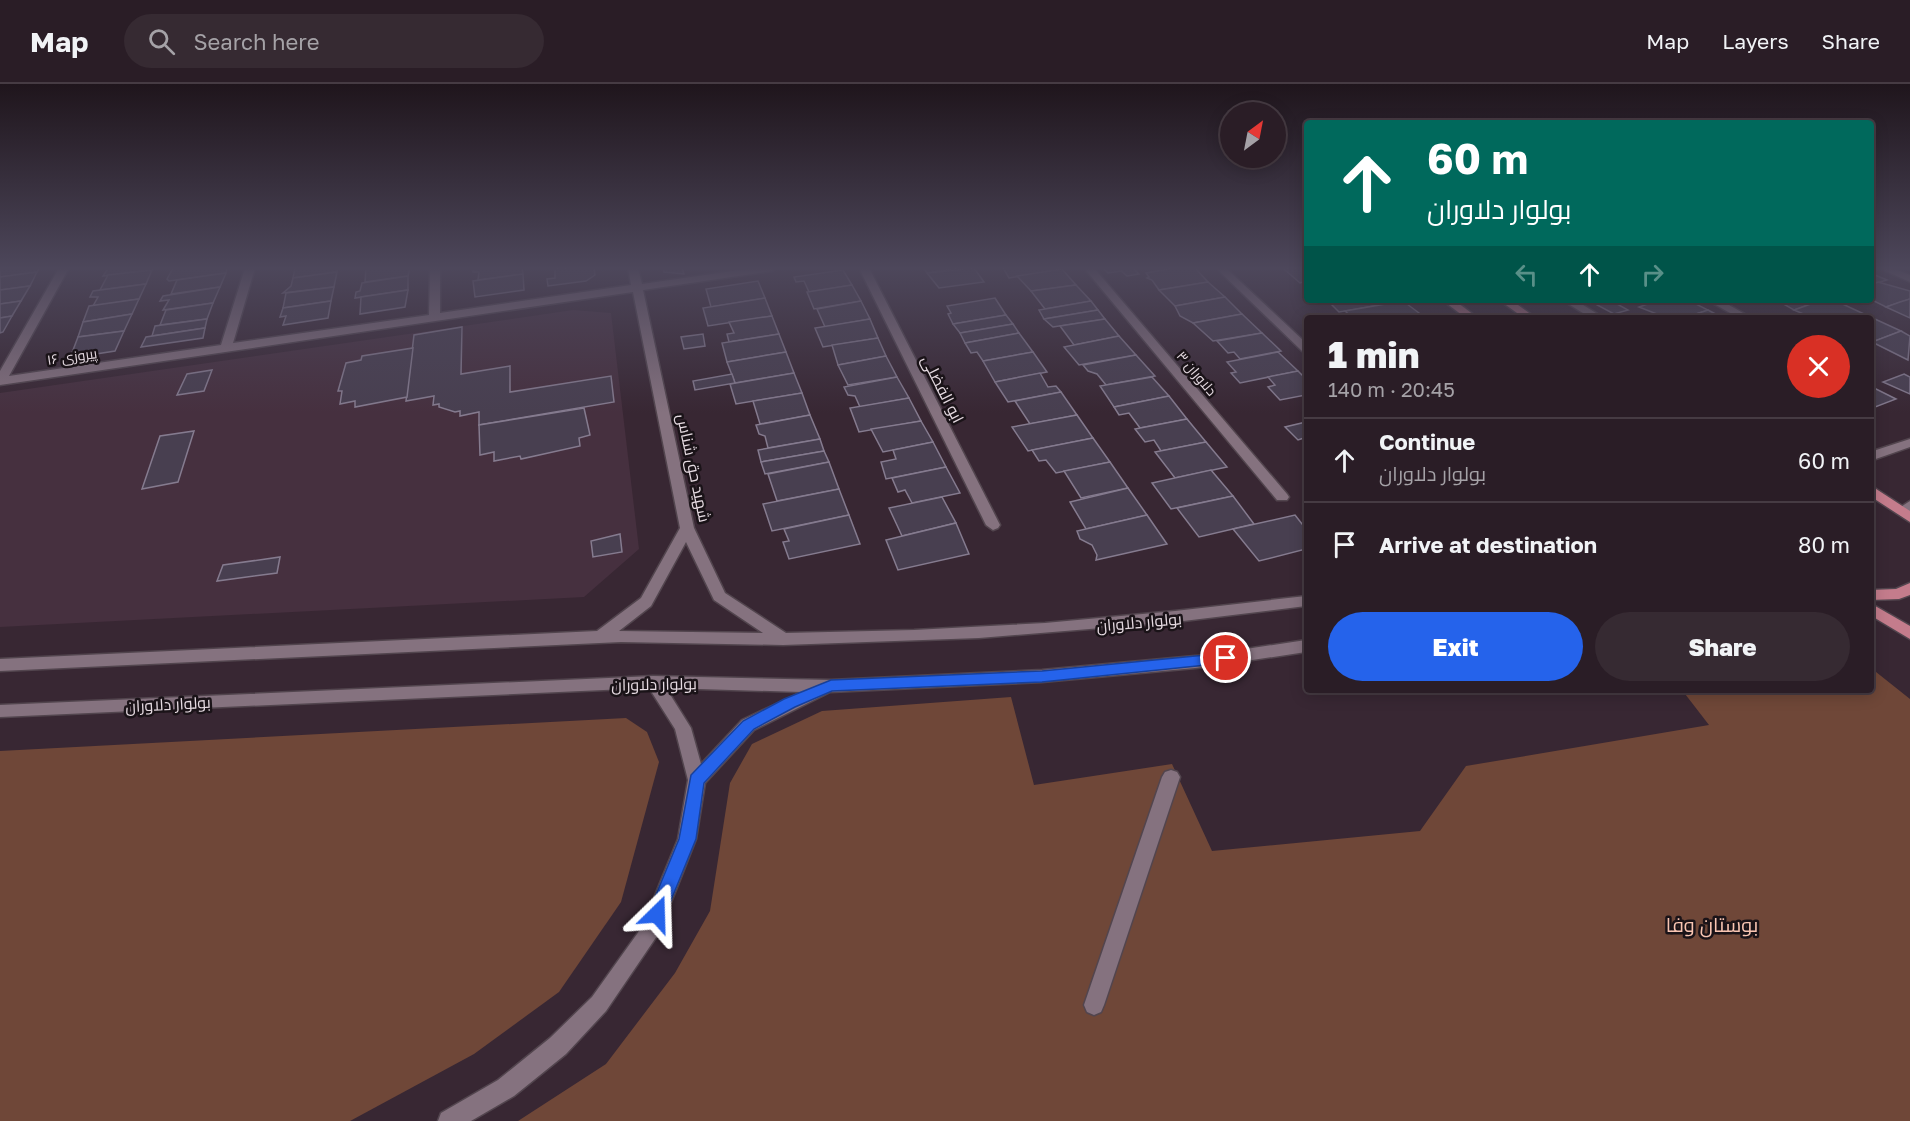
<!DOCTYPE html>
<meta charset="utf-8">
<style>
:root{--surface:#2a1d26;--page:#362a32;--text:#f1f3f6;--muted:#a5a2a7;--line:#463b43;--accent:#2563eb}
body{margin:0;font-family:"Golos Text",Cairo,sans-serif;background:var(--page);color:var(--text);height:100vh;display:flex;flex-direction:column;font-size:22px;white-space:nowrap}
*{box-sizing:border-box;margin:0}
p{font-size:20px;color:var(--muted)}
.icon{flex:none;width:33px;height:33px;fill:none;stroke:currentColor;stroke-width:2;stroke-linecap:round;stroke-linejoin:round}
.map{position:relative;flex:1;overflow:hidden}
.details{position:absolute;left:1304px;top:231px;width:570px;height:378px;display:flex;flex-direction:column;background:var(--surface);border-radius:6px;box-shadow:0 3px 15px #0003,0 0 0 2px var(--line)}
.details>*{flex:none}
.guide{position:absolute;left:1304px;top:36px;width:570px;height:183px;border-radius:6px;box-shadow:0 3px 15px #0003,0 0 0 2px var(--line);background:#00695c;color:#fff;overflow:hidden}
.needle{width:39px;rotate:32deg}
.fabs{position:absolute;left:1220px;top:18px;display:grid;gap:12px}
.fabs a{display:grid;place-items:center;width:66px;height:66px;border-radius:50%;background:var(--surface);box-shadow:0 3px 15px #0003,0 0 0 2px var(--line);font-size:30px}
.pin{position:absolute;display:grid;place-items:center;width:51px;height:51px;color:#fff;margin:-26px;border:3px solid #fff;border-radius:50%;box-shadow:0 2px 6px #0007}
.me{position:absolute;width:66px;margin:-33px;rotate:22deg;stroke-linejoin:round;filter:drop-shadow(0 0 4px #0008)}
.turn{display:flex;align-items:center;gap:21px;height:126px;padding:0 24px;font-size:27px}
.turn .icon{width:78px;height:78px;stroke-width:2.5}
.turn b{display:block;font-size:42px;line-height:51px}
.lanes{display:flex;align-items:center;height:57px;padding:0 24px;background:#0003;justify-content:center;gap:30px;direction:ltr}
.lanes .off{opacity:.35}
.round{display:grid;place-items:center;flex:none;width:63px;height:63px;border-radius:32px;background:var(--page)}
.summary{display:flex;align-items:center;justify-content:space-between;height:102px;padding:0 24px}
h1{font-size:36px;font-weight:800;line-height:45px}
.button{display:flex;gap:12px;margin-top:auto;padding:12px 24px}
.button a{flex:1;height:69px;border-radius:36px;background:var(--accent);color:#fff;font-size:24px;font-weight:800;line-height:69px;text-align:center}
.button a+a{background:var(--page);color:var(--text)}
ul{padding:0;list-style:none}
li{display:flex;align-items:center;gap:18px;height:84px;padding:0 24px;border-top:2px solid var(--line)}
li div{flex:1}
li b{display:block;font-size:22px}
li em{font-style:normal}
header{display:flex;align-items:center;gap:36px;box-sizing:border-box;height:84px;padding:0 30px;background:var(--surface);border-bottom:2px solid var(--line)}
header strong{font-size:28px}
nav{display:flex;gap:33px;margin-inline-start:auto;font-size:21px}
.search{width:420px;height:54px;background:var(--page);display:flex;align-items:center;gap:15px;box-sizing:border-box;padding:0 21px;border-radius:33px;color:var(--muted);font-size:22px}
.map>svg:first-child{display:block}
.built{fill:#46303f}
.green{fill:#6f4738}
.building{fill:#483f50;stroke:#857b8f;stroke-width:1.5}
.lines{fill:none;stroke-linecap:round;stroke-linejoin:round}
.minor-casing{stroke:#52454e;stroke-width:3}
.major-casing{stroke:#52454e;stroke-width:3}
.minor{fill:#85727f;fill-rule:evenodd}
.major{fill:#c47c8c;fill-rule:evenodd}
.route{fill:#2563eb;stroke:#184099;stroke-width:1.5}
.labels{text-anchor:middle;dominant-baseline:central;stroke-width:5;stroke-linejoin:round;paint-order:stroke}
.far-street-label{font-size:14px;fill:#e5dae1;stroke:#1a1318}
.street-label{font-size:16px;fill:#e5dae1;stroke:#1a1318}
.near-park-label{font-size:20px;fill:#f9c5b2;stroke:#1a1318}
</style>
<header>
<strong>Map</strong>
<div class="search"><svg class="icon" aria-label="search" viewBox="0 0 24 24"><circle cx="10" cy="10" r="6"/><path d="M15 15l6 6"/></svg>Search here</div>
<nav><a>Map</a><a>Layers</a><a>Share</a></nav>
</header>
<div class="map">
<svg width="1910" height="1037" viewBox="0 0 1910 1037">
<rect width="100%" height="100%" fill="#382733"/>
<polygon class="built" points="573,226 611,229 639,465 584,513 0,543 0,309"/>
<g class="green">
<polygon points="1871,584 1910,615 1910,1037 518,1037 606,980 675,889 710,827 730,699 752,660 822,627 1011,613 1034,701 1172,680 1212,767 1420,747 1466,682 1709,641 1682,606 1870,606"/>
<polygon points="626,634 647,648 659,678 621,818 559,908 474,970 350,1037 0,1037 0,667"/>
</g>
<g class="building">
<polygon points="0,184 40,184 37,188 0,193"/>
<polygon points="108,184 153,184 152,186 103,192"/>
<polygon points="173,184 227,184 226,189 169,197 167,195"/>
<polygon points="295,184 338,184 337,188 293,194"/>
<polygon points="366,184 410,184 408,192 365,198"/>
<polygon points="474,184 522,184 523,190 478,196 479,188 473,188"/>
<polygon points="568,184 594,184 595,191 586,197 548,202 547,195 555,194 555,185"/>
<polygon points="663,184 682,184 684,190 664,188"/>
<polygon points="924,184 959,184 927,189"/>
<polygon points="974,184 984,198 939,204 927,189"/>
<polygon points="1003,184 1061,184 1062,185 1009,194"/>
<polygon points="1103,184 1133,184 1139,190 1127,192 1121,187 1108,189"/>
<polygon points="1174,184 1195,184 1208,198 1159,206 1152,196 1147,194 1149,193 1146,189"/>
<polygon points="1306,184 1306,197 1300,199 1284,185"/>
<polygon points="1062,185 1076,201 1031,207 1017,192"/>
<polygon points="152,186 146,200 100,206 108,191"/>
<polygon points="843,186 852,201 809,208 804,197 796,198 794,193"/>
<polygon points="37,188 30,202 0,206 0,193"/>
<polygon points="337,188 334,203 283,209 291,202 293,194"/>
<polygon points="226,189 220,203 171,210 177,196"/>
<polygon points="1870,189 1887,196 1870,201"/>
<polygon points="523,190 524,206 475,213 473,197"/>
<polygon points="408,192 408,206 355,214 356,208 360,207 362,199"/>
<polygon points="758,197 765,214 711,223 706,205"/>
<polygon points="1208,198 1225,213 1175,222 1159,206"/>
<polygon points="1878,198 1910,207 1910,215 1886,223 1870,215 1870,201"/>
<polygon points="146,200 139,215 93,222 98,213 90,213 93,207"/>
<polygon points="852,201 861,217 814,225 807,208"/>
<polygon points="1076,201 1091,217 1045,225 1031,207"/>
<polygon points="30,202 21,217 0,220 0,206"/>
<polygon points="220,203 213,219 163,226 169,216 160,217 163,212"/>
<polygon points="334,203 331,217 283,224 286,209"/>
<polygon points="408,206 405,223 360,230 361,213"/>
<polygon points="1225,213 1242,230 1193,239 1180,232 1175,222"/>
<polygon points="765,214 772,232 708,242 703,224"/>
<polygon points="995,214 1006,231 953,240 948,230 951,229 947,222"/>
<polygon points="139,215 132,230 83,238 89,222"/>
<polygon points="1910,215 1910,234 1886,223 1900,218"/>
<polygon points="1327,216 1402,216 1403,217 1339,228"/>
<polygon points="1588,216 1610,216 1628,226 1614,230"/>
<polygon points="1659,216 1688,216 1708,226 1684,234 1667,234 1639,223"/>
<polygon points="1781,216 1822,216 1794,226 1778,217"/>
<polygon points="1822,216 1834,216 1864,230 1852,234 1813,234 1794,226"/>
<polygon points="21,217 12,232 0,234 0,220"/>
<polygon points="331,217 328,234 283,241 286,232 280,233 283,224"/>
<polygon points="861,217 870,235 825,243 817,225"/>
<polygon points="1091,217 1098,226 1044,235 1039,226"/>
<polygon points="1403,217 1423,232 1353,234 1345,227"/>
<polygon points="213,219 207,235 160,241 166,226"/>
<polygon points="1098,226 1105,235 1053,243 1044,235"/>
<polygon points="1708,226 1723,234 1684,234"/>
<polygon points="132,230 124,247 78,253 83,238"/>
<polygon points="1242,230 1262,249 1213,257 1193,239"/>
<polygon points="1864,230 1901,247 1875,257 1870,254 1870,234 1852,234"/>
<polygon points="1006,231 1013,240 960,249 953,240"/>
<polygon points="12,232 3,248 0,249 0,234"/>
<polygon points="772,232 779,250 729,258 727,250 734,249 729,238"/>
<polygon points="207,235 205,244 152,252 155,242"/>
<polygon points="870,235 878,254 823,263 815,244"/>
<polygon points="1105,235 1119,252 1074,261 1060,242"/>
<polygon points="1013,240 1019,249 965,259 960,249"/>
<polygon points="462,243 461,290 510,282 510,308 611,292 614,318 479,341 479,328 460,332 460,327 455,328 439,323 439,320 433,321 434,312 406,317 414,251"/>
<polygon points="205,244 203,254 141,263 146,253"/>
<polygon points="124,247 115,267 70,274 78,253"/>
<polygon points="1901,247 1910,252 1908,276 1872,258"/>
<polygon points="1019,249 1033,268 983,277 977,268 971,269 965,259"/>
<polygon points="1262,249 1281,267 1240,275 1234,268 1228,269 1217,257"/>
<polygon points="703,250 705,262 684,265 681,253"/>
<polygon points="779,250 786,268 727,278 722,259"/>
<polygon points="1119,252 1136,271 1079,281 1064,263"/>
<polygon points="878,254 886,272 838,281 832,261"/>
<polygon points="413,264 407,313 355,323 355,317 340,320 342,307 338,307 346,279 361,276 362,272"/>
<polygon points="786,268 794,289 735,299 727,278"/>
<polygon points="1033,268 1047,288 995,298 983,277"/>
<polygon points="1278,268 1298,287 1240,299 1231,289 1236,288 1227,278"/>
<polygon points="1136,271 1155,292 1106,301 1097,290 1088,287 1083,281"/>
<polygon points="886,272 897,293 848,301 838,281"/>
<polygon points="212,286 204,307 177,311 187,290"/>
<polygon points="1298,287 1306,295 1306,311 1280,316 1268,303 1275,301 1268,293"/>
<polygon points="794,289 802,309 736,320 730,300"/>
<polygon points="1040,289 1048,303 1056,302 1061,308 1008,318 995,298"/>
<polygon points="732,290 735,299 695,306 693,297"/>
<polygon points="1904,290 1910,293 1910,310 1883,298"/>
<polygon points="897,293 909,314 860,323 855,312 848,311 844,303"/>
<polygon points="1152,293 1169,312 1114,323 1100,302"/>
<polygon points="1870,302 1896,315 1870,325"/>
<polygon points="1061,308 1077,331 1030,340 1015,317"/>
<polygon points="802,309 810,331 760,340 753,317"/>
<polygon points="1169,312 1187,335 1140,344 1129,329 1119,331 1114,323"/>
<polygon points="909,314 921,337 859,348 850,324"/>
<polygon points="584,324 590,351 579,354 580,362 521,375 520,372 494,377 494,368 480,371 479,341"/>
<polygon points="810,331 820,355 768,364 765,352 759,350 756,341"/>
<polygon points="1077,331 1093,354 1028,367 1012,343"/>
<polygon points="1187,335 1206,358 1161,367 1154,356 1145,358 1135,345"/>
<polygon points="921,337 933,358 883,368 871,345"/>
<polygon points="1306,338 1306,357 1304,354 1298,356 1285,343"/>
<polygon points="194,347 178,398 142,405 160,352"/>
<polygon points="1093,354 1110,378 1056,389 1046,376 1039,377 1032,366"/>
<polygon points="820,355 824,367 761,378 758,366"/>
<polygon points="933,358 946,383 886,395 881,378 896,375 893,366"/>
<polygon points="1206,358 1227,383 1175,394 1155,368"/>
<polygon points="824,367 829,378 765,390 761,378"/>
<polygon points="829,378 839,405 777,417 768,390"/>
<polygon points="1110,378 1128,404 1081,414 1064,387"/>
<polygon points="946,383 960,409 912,419 905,406 898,408 892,394"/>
<polygon points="1211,386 1233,412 1171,425 1152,399"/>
<polygon points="1128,404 1147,431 1086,445 1070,418"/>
<polygon points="839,405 849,431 772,447 763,420"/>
<polygon points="1233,412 1254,440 1199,453 1177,424"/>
<polygon points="942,413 956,439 902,452 889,424"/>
<polygon points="849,431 860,460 789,475 783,458 789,457 784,445"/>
<polygon points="1147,431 1167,460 1096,476 1097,471 1092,461 1080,455 1077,447"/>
<polygon points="1295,431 1306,445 1306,465 1259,477 1233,445"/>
<polygon points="956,439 969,470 898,486 886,456"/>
<polygon points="620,450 622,468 593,473 591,457"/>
<polygon points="280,473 277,489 217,497 223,481"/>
</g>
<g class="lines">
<g class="minor-casing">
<g id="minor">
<path d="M59,184H69L9,292L221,261L245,184H255L233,259L429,231L430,184H440V229L631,201L628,184H638L642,200L754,184H777L772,187L643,206L694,444L725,509L786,549L914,546L1045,539L1175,527L1306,512V522L1175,538L979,554L783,561L621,558L0,587V575L597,547L641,514L680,444L633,208L0,301V287ZM686,458L714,516L763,549L619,547L651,522Z"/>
<polygon points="859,184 869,184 1000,441 998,444 993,446 986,441"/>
<polygon points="1084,184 1094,184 1287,410 1289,413 1287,416 1277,416"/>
<polygon points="1216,184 1226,184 1306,259 1306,268 1302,267"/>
<polygon points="1879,184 1892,184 1910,191 1910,198"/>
<polygon points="1562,216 1575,216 1604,234 1591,234"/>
<polygon points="1707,216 1720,216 1752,234 1739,234"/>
<polygon points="1910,355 1910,363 1870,377 1870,368"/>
<polygon points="1910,417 1910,428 1903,430 1898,429 1896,426"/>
<path d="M1306,556V568L1206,583L1042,598L830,608L754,646L705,699L696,755L659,849L606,927L566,970L514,1012L471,1037H438L441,1029L498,996L550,954L592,913L642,843L678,755L688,696L675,645L649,604L0,633V621L653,592L831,596L1042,586L1206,571ZM666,604L802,608L742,636L701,680L691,644Z"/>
<polygon points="1171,686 1177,688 1180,693 1104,921 1101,928 1094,931 1087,928 1084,921 1162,693 1165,688"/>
</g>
</g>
<g class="major-casing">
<g id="major">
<polygon points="1442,216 1454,216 1478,234 1466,234"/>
<polygon points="1499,216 1511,216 1536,234 1524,234"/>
<polygon points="1870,401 1910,427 1910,438 1870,412"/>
<polygon points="1910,499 1910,511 1899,515 1870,516 1870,506 1896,505"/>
<polygon points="1870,519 1910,542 1910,555 1870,531"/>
</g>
</g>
<use href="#minor" class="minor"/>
<use href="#major" class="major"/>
</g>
<linearGradient id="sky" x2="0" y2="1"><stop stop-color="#1f151c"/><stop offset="0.56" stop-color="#4d475b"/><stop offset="1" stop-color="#4d475b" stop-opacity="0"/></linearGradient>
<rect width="1910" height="329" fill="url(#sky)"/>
<polygon class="route" points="1226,569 1234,574 1226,579 1042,598 832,607 795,623 754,645 704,699 696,755 663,836 657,838 651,836 648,830 679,755 691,691 743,637 784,615 831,596 1042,587"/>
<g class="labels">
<g class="far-street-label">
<text transform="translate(72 272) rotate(-8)">پیروزی ۱۶</text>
<text transform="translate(1197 289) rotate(50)">دلاوران ۳</text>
</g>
<g class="street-label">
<text transform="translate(943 305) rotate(63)">ابو الفضلی</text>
<text transform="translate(694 384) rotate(78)">شهید حق شناس</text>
<text transform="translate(1139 538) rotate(-5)">بولوار دلاوران</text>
<text transform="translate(654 600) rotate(-1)">بولوار دلاوران</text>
<text transform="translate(168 620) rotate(-3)">بولوار دلاوران</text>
</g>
<g class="near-park-label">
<text x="1712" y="840">بوستان وفا</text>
</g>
</g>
</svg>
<div class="fabs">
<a><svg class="needle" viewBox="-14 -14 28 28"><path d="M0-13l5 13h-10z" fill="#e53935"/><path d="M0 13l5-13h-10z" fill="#a5a2a7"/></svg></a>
</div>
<div class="pin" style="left:1226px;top:574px;background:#d93025"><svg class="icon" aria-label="arrive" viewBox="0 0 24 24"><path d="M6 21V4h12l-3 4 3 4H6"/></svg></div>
<svg class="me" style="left:657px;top:830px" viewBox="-20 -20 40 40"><path d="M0-17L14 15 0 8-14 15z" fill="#2563eb" stroke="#fff" stroke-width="4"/></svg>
<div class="guide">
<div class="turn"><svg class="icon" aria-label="ahead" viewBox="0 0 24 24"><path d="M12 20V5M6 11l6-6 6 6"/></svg><div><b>60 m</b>بولوار دلاوران</div></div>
<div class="lanes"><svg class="icon off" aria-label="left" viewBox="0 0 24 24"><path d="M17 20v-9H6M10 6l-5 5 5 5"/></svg><svg class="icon" aria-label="ahead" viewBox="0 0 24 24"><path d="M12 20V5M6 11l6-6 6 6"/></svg><svg class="icon off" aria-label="right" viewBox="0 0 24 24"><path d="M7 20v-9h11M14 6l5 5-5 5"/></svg></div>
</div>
<section class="details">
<div class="summary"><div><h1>1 min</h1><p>140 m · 20:45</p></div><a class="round" style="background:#d93025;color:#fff"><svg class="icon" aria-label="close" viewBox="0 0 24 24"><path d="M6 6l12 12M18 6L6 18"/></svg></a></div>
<ul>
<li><svg class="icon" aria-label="ahead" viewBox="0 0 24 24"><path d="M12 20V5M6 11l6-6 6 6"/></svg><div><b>Continue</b><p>بولوار دلاوران</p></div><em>60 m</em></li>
<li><svg class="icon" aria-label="arrive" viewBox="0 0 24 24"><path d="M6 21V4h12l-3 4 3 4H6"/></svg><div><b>Arrive at destination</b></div><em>80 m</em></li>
</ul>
<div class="button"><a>Exit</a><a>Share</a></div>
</section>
</div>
